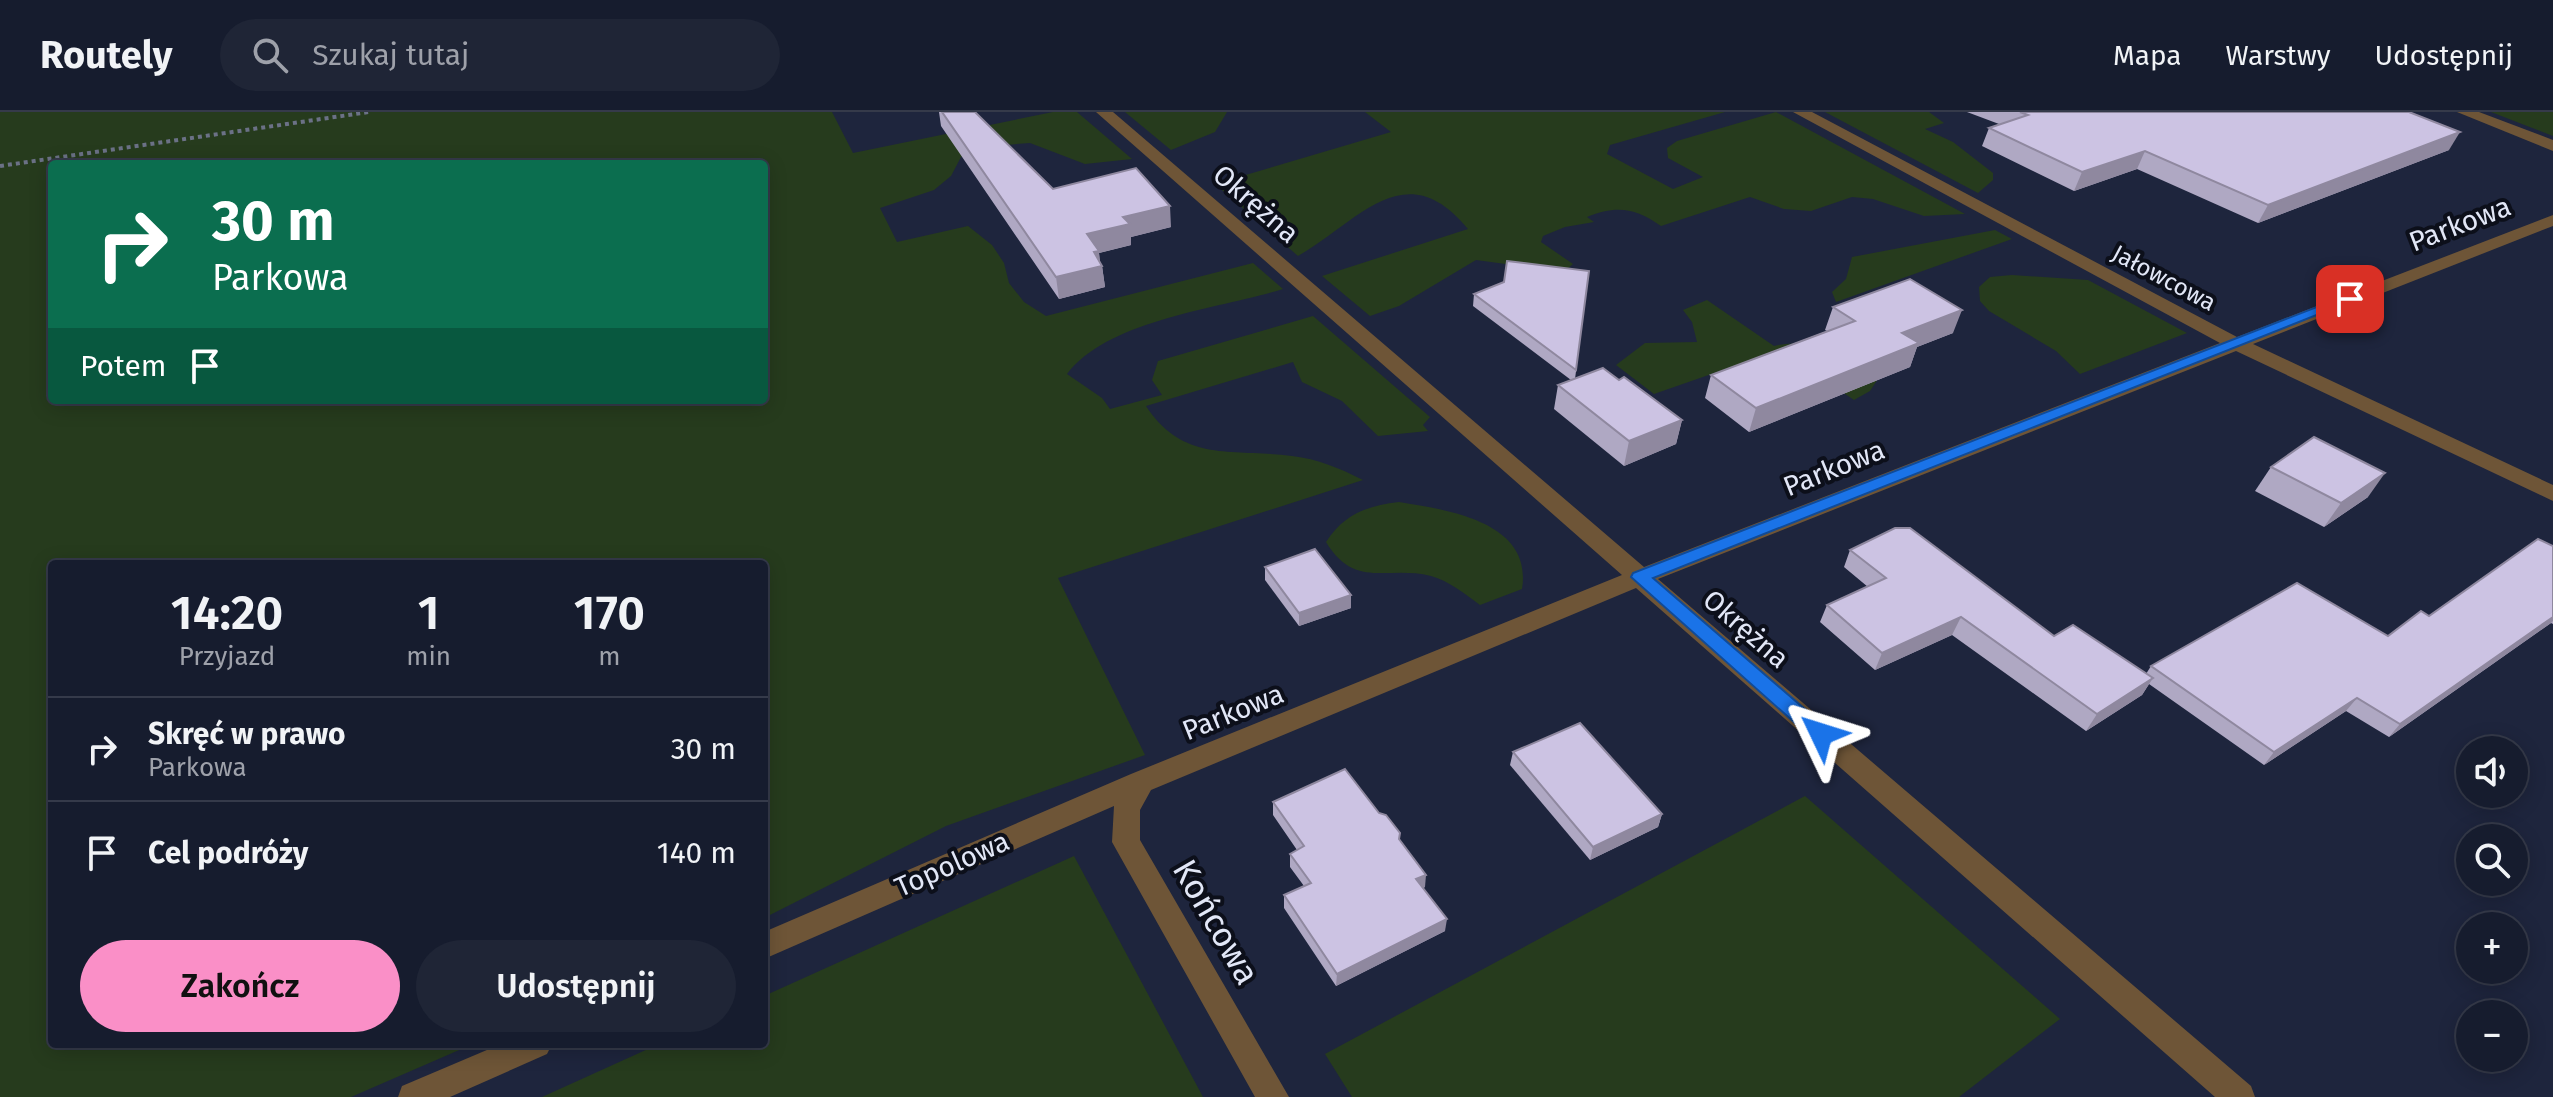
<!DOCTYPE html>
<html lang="pl">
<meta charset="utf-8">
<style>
:root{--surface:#161c2e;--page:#1f2536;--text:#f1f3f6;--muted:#9ea1aa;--line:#353a4a;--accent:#fa8fc7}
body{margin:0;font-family:"Fira Sans",sans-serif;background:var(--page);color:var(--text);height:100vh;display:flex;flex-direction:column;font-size:30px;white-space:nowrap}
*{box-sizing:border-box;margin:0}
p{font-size:26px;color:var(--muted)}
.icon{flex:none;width:44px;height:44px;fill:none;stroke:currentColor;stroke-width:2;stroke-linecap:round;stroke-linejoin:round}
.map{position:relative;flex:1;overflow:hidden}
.side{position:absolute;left:48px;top:448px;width:720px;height:488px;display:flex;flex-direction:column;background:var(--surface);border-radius:8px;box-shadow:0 4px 20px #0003,0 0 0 2px var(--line)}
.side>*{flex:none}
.top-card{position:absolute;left:48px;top:48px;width:720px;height:244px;border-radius:8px;box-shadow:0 4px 20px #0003,0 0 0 2px var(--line);background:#0b6e4f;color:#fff;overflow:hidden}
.tools{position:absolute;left:2456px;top:624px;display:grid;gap:16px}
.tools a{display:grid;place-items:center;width:72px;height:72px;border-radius:50%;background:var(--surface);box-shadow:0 4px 20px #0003,0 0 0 2px var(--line);font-size:40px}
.pin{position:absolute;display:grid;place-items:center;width:68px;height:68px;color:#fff;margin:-34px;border-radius:16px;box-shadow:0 4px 12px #0006}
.me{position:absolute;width:88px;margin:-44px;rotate:311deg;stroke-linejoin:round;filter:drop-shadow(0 0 6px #0008)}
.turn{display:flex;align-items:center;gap:28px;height:168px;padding:0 32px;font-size:36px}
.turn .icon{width:104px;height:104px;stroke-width:2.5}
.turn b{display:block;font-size:56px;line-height:68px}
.then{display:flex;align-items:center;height:76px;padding:0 32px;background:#0003;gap:16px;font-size:30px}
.eta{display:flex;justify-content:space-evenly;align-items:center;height:136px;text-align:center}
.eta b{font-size:48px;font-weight:600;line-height:56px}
.action{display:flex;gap:16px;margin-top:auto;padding:16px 32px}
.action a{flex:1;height:92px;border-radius:48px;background:var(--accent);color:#111;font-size:32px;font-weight:600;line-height:92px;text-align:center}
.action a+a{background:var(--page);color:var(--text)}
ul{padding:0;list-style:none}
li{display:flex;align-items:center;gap:24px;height:104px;padding:0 32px;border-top:2px solid var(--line)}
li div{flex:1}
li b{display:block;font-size:30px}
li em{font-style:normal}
header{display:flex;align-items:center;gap:48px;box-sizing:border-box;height:112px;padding:0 40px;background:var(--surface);border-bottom:2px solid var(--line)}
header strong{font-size:38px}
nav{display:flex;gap:44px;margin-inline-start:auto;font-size:28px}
.search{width:560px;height:72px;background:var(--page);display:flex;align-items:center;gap:20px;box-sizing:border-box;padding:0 28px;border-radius:44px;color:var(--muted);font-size:30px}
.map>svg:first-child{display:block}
.green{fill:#263b1d;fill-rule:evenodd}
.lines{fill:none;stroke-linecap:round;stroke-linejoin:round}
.path{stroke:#6b7186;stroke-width:4;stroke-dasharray:4 4;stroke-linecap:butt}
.minor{fill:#6e5537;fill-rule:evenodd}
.wall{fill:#afa8c3}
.shaded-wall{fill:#8f889f}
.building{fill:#ccc3e3;stroke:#8f889f;stroke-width:2}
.route{fill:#1a73e8;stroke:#114b97;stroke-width:2}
.labels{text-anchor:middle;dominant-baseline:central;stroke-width:8;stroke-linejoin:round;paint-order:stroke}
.far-street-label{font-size:24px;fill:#e2e7f7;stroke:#0c0f1a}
.street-label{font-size:28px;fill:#e2e7f7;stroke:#0c0f1a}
.near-street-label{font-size:34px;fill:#e2e7f7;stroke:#0c0f1a}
</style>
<header>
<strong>Routely</strong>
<div class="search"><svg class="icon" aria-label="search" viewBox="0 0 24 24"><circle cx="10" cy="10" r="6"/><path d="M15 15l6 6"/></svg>Szukaj tutaj</div>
<nav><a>Mapa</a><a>Warstwy</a><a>Udostępnij</a></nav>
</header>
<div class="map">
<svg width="2553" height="985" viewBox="0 0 2553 985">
<rect width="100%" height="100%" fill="#1e253d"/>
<g class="green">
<path d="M0,0H832L853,41L1053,0H1077L1132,47L1085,52L1030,31L992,34L961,45L951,64L934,78L880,96L897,130L968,114L992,133L1004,151L1009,171L1024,190L1046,204L1253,151L1283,177C1219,197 1109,207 1067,262L1102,286L1110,297L1162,283L1152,268L1158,249L1313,204L1430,305L1423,313L1428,319L1378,324L1342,289L1302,270L1293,250L1146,294C1184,352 1233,336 1292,344C1318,347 1339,356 1363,368L1058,466L1145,643L946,714L764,806V452H52V932H473L351,985H0ZM52,52H764V288H52Z"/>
<polygon points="1125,0 1227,0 1215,20 1171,38"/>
<path d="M1365,0H1725L1610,33L1607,42L1673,77L1703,65L1668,46L1667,36L1677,29L1776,0L1965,102L1924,104L1873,87L1852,85L1811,99L1784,97L1750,85L1661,114C1635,96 1617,93 1587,105L1594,110L1565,115L1543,124L1541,130L1573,152L1564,160L1476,148L1399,194L1370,204L1322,164L1468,117C1405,40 1358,110 1298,144L1215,72L1391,20Z"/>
<polygon points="1825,0 1929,0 1944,11 1925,17 1953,30 1993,61 1993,68 1978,81"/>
<polygon points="2491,0 2553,0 2553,24"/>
<polygon points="1995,118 2012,127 1836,190 1832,180 1846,167 1852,145"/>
<polygon points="2012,163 2088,168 2187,221 2080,262 2056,239 1989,199 1980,189 1979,175 1990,165"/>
<path d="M1707,188L1774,234C1814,224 1844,248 1878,267L1870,279L1854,288L1792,246L1746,250L1654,282L1616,253L1645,231L1697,230L1692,210L1683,198Z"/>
<path d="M1399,390C1449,398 1533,410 1522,477L1480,493C1465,482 1449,469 1431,464C1387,453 1355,478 1326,430C1344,402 1367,394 1399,390Z"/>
<polygon points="1805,684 2060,907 1959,985 1352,985 1325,942"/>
<polygon points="1074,744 1203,985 542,985 659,932 764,932 764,884"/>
</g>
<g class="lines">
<polyline class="path" points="0,54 369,0"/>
<g class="minor">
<polygon points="1096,0 1113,0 1644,455 2220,231 1793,0 1812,0 2237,225 2553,103 2553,114 2253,232 2553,373 2553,389 2236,239 1658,467 2251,974 2255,985 2215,985 1636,476 1151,678 1140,698 1140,728 1289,985 1255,985 1112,730 1114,694 764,847 764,820 1131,662 1622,463"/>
<polygon points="2457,0 2479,0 2553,28 2553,39"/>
<polygon points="501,932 552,932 547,942 450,985 398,985 402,974"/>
</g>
</g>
<g class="wall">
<polygon points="939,0 975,0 1053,77 1171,115 1131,125 1131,133 1099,141 1100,150 1102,154 1105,175 1059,187 941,14"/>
<polygon points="1967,0 2409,0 2449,38 2258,111 2137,57 2074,79 1982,34 1989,16 1999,12"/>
<polygon points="1589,159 1575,267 1619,268 1682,308 1676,332 1624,354 1554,297 1558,273 1571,268 1473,194 1474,182"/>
<polygon points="1833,195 1953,221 1917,235 1910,255 1749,320 1705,286 1711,263 1827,219 1825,218"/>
<polygon points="2271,355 2368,385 2324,415 2255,379"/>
<polygon points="2553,434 2553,512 2551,511 2389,625 2346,599 2264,653 2149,572 2142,583 2086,619 1952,523 1875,558 1820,510 1827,493 1868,475 1844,455 1850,438 2054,524 2146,562 2151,554 2388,524 2429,504"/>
<polygon points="1265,455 1351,483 1351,496 1299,514 1265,468"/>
<polygon points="1513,640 1662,702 1658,715 1590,748 1510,653"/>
<polygon points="1273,690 1399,728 1425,775 1423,776 1445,819 1336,874 1284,796 1284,783 1304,774 1290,755 1290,742 1297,738 1273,703"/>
</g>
<g class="shaded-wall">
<polygon points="2460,20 2449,38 2258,111 2268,93"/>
<polygon points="2145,39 2137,57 2074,79 2082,60"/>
<polygon points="1170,94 1171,115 1131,125 1131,133 1099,141 1100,154 1102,154 1105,175 1059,187 1056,165 1087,122 1123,105"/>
<polygon points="1962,198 1953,221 1917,235 1910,255 1749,320 1756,296 1902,221"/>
<polygon points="1682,308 1676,332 1624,354 1629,329"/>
<polygon points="2385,361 2368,385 2324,415 2341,391"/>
<polygon points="1351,483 1351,496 1299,514 1299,501"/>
<polygon points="1961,505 1952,523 1875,558 1882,541"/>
<polygon points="2553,505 2553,509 2551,511 2389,625 2400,612"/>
<polygon points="2153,566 2142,583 2086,619 2097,602"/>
<polygon points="2357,586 2346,599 2264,653 2274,640"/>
<polygon points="1662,702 1658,715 1590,748 1593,735"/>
<polygon points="1426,763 1425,775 1415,780 1416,767"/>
<polygon points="1447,807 1445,819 1336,874 1337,862"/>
</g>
<g class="building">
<polygon points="942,0 975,0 1053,77 1136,56 1170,94 1123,105 1130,112 1087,122 1099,139 1094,140 1102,154 1056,165"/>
<polygon points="2020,0 2409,0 2460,20 2268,93 2145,39 2082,60 1989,16 2028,3"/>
<polygon points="1507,149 1589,159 1576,258 1474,182 1504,170"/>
<polygon points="1910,167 1962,198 1902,221 1919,231 1756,296 1711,263 1855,209 1833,195"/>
<polygon points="1603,256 1619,268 1624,265 1682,308 1629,329 1558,273"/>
<polygon points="2314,325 2385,361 2341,391 2271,355"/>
<polygon points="1895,416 1910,416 2054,524 2073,513 2153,566 2097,602 1961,505 1882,541 1827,493 1886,466 1850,438"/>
<polygon points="2538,427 2553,434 2553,505 2400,612 2357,586 2274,640 2151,554 2297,471 2388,524 2421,499 2429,504"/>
<polygon points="1315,437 1351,483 1299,501 1265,455"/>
<polygon points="1580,611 1662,702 1593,735 1513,640"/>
<polygon points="1345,657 1379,701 1386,703 1400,721 1399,727 1426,763 1416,767 1447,807 1337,862 1284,783 1311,771 1290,742 1304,734 1273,690"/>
</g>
<polygon class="route" points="2345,184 2357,187 1653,466 1828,617 1831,622 1828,628 1814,628 1631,465 1633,461"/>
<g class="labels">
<g class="far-street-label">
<text transform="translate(2164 166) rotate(28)">Jałowcowa</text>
</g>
<g class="street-label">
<text transform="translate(1256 92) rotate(41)">Okrężna</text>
<text transform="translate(2460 112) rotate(-21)">Parkowa</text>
<text transform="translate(1834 356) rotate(-22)">Parkowa</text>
<text transform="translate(1746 517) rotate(41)">Okrężna</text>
<text transform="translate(1233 600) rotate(-22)">Parkowa</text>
<text transform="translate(952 752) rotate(-24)">Topolowa</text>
</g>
<g class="near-street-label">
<text transform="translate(1216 810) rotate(60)">Końcowa</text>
</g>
</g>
</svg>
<div class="tools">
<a><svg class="icon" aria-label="sound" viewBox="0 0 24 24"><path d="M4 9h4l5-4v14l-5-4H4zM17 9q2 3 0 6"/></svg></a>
<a><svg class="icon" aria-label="search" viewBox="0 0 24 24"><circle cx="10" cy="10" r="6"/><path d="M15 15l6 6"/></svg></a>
<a>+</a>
<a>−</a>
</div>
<div class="pin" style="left:2350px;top:187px;background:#d93025"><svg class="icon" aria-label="arrive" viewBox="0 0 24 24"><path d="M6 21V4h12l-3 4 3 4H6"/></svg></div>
<svg class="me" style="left:1821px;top:622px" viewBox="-20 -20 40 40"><path d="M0-17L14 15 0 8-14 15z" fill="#1a73e8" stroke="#fff" stroke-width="4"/></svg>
<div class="top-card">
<div class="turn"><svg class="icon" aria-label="right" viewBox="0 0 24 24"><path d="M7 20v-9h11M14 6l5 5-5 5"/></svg><div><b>30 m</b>Parkowa</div></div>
<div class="then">Potem<svg class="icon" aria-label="arrive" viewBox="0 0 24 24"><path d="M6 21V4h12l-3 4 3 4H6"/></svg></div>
</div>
<section class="side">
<div class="eta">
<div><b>14:20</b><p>Przyjazd</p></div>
<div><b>1</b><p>min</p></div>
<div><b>170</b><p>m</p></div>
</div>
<ul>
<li><svg class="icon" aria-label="right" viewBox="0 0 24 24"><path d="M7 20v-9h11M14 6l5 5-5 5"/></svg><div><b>Skręć w prawo</b><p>Parkowa</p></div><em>30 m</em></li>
<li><svg class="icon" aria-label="arrive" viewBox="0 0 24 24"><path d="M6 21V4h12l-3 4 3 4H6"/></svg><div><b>Cel podróży</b></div><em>140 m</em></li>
</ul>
<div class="action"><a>Zakończ</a><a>Udostępnij</a></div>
</section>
</div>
